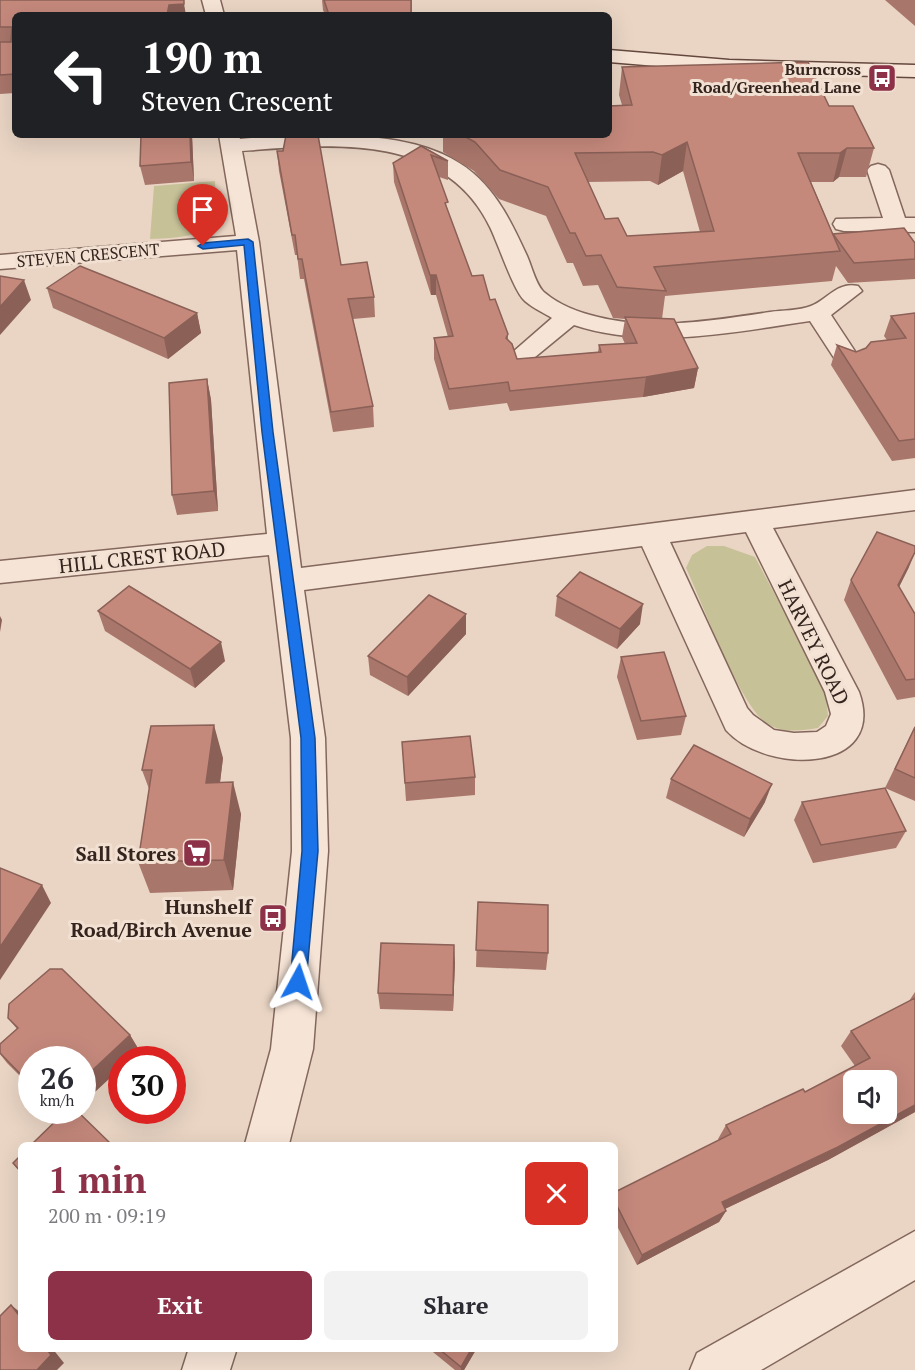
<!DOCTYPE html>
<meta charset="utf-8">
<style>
:root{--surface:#fff;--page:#f2f2f3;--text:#2b2b33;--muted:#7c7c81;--accent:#8d3148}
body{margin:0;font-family:"PT Serif",serif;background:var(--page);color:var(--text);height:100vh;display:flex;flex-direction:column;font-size:22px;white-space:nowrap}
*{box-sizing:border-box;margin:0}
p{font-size:20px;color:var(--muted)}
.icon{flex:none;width:33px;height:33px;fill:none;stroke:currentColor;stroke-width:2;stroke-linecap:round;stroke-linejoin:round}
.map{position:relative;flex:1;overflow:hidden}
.side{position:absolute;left:18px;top:1142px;width:600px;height:210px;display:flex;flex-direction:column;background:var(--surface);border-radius:9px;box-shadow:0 6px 24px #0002}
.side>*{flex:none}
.banner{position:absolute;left:12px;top:12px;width:600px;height:126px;border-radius:9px;box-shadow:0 6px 24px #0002;background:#202124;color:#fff;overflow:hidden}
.buttons{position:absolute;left:843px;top:1070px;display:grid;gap:12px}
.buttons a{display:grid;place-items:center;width:54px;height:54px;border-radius:9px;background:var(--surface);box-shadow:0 6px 24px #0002;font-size:30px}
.speed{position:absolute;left:18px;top:1046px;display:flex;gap:12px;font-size:30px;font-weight:700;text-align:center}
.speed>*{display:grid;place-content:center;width:78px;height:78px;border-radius:50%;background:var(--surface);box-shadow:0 6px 24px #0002;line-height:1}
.speed small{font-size:15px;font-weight:400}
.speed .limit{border:9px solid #d22;background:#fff;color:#111}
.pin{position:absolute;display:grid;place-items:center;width:51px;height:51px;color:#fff;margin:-62px -26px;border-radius:50% 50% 50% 0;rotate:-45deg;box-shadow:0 0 6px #0007}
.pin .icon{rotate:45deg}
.me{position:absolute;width:66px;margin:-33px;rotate:5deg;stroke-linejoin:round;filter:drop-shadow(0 0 4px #0008)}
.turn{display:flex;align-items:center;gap:21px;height:126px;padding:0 30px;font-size:27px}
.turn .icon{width:78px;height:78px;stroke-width:2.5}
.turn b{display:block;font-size:42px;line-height:51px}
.round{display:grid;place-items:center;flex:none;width:63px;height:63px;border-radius:9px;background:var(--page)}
.summary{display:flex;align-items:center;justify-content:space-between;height:102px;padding:0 30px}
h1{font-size:36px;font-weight:600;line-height:45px;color:var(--accent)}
.cta{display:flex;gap:12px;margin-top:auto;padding:12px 30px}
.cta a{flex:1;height:69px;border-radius:9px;background:var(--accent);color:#fff;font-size:24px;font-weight:600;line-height:69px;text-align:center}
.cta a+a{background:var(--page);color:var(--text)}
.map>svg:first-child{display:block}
.green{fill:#c7c198}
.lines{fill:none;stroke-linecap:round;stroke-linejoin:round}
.street-casing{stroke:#83675c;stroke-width:3}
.secondary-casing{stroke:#65483f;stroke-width:3}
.street{fill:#f6e4d6;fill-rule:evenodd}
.secondary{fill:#f6e4d6;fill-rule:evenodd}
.wall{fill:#a9766b;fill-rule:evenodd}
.shaded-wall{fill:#8a6057}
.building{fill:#c5897c;stroke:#8a6057;stroke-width:1.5;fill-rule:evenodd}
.route{fill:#1a73e8;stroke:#114b97;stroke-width:1.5}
.labels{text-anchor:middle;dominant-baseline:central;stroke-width:6;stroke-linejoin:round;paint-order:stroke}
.far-poi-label{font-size:16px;font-weight:bold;fill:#34241e;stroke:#f2e1d2;text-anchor:end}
.far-street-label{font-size:16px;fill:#34241e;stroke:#f2e1d2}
.street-label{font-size:20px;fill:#34241e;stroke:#f2e1d2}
.poi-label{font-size:20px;font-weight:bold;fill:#34241e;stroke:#f2e1d2;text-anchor:end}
</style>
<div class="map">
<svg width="915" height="1370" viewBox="0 0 915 1370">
<rect width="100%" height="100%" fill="#ead5c4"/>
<g class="green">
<path d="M215,181C215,192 218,205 215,215C209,239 169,238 150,239L154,186Z"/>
<path d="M707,546H724L755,557L825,689L828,716L818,728C800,731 779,734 764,721C738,700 702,602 686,568L692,555Z"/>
</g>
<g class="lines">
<g class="street-casing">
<g id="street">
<polygon points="202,0 220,0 224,15 206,15"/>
<path d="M219,135H239L240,139C307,134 419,125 473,173C499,195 513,226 527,256C532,267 536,286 545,293C559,305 580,313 598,317C653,331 715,320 770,312C782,310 799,311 811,306C828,299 838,281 858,286L862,291L831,315L862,362L858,367L849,370L840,367L810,321C733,332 650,350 574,325L529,362L520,365L511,362L507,357L552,318C544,313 533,308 525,301C514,292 498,243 490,227C444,132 331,144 242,151L259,242L301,568L915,490V510L773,528L859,692C888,774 766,775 726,730L642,546L304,590L325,738L328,851L313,1049L289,1144H245L271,1049L292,851L291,738L269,555L0,583V561L267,534L237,250L0,269V255L236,236ZM746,532L825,692L831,714L826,726L817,732L794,733L774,730L753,715L747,708L670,542Z"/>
<polygon points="878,164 885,166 889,170 905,218 915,218 915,232 844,231 836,229 833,224 836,219 883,218 867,170 871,166"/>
<polygon points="915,1231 915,1280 761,1370 690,1370 697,1353"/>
<polygon points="189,1348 237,1348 230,1370 182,1370"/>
</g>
</g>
<g class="secondary-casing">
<polygon id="secondary" points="609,50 729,60 915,65 915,77 729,72 609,62"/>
</g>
<use href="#street" class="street"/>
<use href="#secondary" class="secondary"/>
</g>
<g class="wall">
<polygon points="0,0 15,15 15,93 0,94"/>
<polygon points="322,0 412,0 412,15 325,15 323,10"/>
<polygon points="885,0 915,0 915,26"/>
<path d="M622,67L829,106L874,148L866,177H839L833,182H811L833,234L915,243V279L848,283L836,266L832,281L665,296L662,319L698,368L694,388L643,397L510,411L507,403L449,410L434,359V338L448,337L436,295H431L394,182L393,163L421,146L448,161V180L439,177L448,212L472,276L490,300L508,334V340L517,359L598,352L599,345L625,344L622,337L625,319L613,318L598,285L583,286L573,263H567L546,216L499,199L474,171L443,152V135H609L622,105L619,95ZM683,171L700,232L627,236L605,219L588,182L650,181L658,185Z"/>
<polygon points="192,135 194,181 145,185 140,166"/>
<polygon points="277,151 341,265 374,297 375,317 353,319 373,406 374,427 333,432 304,279 300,279 297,255 295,255 279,171"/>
<polygon points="47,288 197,313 201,333 168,359 53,308"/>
<polygon points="915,313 915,458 892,461 831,365 837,345 856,352 887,340 884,336 891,316"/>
<polygon points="207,379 211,400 218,511 177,515 172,495"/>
<polygon points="909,567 899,587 915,614 915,697 897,700 844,600 851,580"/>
<polygon points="557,596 640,624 617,649 555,616"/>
<polygon points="98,611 225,661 195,688 105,631"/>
<polygon points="466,634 408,696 370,675 368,656"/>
<polygon points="621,657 686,716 681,735 637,740 617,677"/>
<polygon points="915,726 915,801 885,788"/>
<polygon points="402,742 475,777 475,795 406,801"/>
<polygon points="223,758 220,782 241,814 233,890 150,893 138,862 149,789 142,770"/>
<polygon points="671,779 765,802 744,837 666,798"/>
<polygon points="802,802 906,831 896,848 813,863 794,820"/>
<polygon points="478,902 548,953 546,970 476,967"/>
<polygon points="455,962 453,1011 380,1009 378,993"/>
<polygon points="915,992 915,1112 828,1160 725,1209 726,1211 719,1222 637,1265 615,1222 615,1192 719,1140 718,1139 726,1125 805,1092 855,1066 841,1046 851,1031 909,1001"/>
<polygon points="8,1018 130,1035 139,1050 130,1059 32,1059 32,1088 7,1063 0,1054 0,1044 17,1029"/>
<polygon points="428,1348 477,1348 464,1370 455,1370"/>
</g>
<g class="shaded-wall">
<polygon points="184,4 186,15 167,15 169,5"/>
<polygon points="190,135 192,135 194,181 191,162"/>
<polygon points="687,142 683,171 658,185 662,155"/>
<polygon points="847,148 839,177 833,182 840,153"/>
<polygon points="430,275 436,275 436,295 431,295"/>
<polygon points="24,280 31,300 0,335 0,307"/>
<polygon points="197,313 201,333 168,359 164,338"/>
<polygon points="698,368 694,388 643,397 646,377"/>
<polygon points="207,379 211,400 218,511 214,491"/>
<polygon points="915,553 909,567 890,605 898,585"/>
<polygon points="643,604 640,624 617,649 620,629"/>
<polygon points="466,614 466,634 408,696 407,677"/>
<polygon points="0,616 2,620 0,632"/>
<polygon points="221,642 225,661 195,688 190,669"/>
<polygon points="214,725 223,758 216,815 206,783"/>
<polygon points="233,782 241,814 233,890 224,860"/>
<polygon points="772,784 765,802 744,837 750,819"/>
<polygon points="42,885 51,903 0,980 0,947"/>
<polygon points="454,945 455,962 453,1011 453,995"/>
<polygon points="130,1035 139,1050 130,1059 122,1059 122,1067 82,1104 82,1080"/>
<polygon points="915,1105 915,1112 828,1160 714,1214 722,1202"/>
<polygon points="54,1110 76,1110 63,1122"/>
<polygon points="726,1211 719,1222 637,1265 642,1255"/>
<polygon points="11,1305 21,1313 21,1318"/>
<polygon points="46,1348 52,1348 64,1363 57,1370 37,1370"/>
<polygon points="472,1348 477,1348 464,1370 461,1370 461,1367"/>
</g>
<g class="building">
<polygon points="0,0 184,0 184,4 169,5 167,15 15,15 15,74 0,75 0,42 11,42 12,27 0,27"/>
<polygon points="324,0 411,0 411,15 329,15"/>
<path d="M808,62L829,106H853L874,148H847L840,153H798L840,251L654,267L666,291L617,287L601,255L586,256L575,233H570L548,187L500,170L475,142L462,135H609V106L632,105L622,67ZM687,142L714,231L627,236L618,218L605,219L575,153L653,152L662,155Z"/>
<polygon points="141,135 190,135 191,162 140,166"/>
<polygon points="286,135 318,135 341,265 367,262 374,297 348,299 373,406 331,412 302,259 298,259 295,235 292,235 277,151 283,151"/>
<polygon points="421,146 448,161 431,155 448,202 445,203 472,276 483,275 490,300 495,299 508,334 506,338 512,344 517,359 601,352 599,345 637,343 625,317 674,319 698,368 646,377 510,391 508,382 449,389 434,338 453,336 436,275 430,275 393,163"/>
<polygon points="904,228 915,243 915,259 854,263 833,234"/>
<polygon points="80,266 197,313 164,338 47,288"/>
<polygon points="0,276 24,280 0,307"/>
<polygon points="915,313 915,439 899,441 837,345 856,352 866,348 871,342 906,338 891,316"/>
<polygon points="207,379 214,491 172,495 169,383"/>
<polygon points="877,532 915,546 915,552 898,585 915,614 915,679 906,680 851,580"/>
<polygon points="580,572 643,604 620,629 557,596"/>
<polygon points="129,586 221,642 190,669 98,611"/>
<polygon points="429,595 466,614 407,677 368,656"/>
<polygon points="664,652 686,716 641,721 621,657"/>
<polygon points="214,725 206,783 233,782 224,860 138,862 152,770 142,770 151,726"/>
<polygon points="915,727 915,778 895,769"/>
<polygon points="470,736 475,777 405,783 402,742"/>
<polygon points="694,745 772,784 750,819 671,779"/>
<polygon points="885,788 906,831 821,845 802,802"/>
<polygon points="0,868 42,885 0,947"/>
<polygon points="478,902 548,905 548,953 476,950"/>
<polygon points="381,943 454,945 453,995 378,993"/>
<polygon points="50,969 62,969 130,1035 82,1080 82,1059 32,1059 32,1086 0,1053 0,1044 18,1028 8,1018 9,1004"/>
<path d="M915,998V1105L838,1147L722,1202L726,1211L642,1255L615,1202V1192L731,1134L726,1125L803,1089L805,1092L870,1058L851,1031ZM854,1080H886V1113H854Z"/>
<polygon points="67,1110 76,1110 111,1144 32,1144"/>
<polygon points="21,1155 21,1172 13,1163"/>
<polygon points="11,1305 21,1318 21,1348 46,1348 51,1355 37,1370 0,1370 0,1316"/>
<polygon points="438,1348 472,1348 461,1367"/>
</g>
<polygon class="route" points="248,239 253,242 273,432 315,738 318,851 306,982 304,988 298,990 292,988 290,982 302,851 301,738 262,432 244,245 203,249 198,246 203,243"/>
<defs>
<g id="bus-square" transform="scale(1.5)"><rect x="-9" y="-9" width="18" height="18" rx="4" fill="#8d3148" stroke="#f2e1d2"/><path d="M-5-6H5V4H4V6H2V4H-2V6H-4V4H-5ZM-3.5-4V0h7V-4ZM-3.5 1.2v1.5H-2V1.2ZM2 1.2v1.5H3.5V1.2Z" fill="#fff"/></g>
<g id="supermarket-square" transform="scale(1.5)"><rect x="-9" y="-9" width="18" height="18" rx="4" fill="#8d3148" stroke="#f2e1d2"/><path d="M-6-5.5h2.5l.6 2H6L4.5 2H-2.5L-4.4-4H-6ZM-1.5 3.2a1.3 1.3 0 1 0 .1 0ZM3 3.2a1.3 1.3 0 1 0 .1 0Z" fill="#fff"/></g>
</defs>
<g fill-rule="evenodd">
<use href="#bus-square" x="882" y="78"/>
<use href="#supermarket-square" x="197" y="853"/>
<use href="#bus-square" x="273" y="918"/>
</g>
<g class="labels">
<g class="far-poi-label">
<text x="861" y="69">Burncross<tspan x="861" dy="18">Road/Greenhead Lane</tspan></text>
</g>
<g class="far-street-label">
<text transform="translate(88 255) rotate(-5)">STEVEN CRESCENT</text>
</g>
<g class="street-label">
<text transform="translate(142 557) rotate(-6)">HILL CREST ROAD</text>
<text transform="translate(814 642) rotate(64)">HARVEY ROAD</text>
</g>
<g class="poi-label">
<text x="176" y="853">Sall Stores</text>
<text x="252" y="906">Hunshelf<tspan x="252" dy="23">Road/Birch Avenue</tspan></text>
</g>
</g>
</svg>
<div class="buttons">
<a><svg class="icon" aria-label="sound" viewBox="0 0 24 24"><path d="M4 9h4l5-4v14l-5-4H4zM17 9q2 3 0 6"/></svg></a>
</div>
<div class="speed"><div>26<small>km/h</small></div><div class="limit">30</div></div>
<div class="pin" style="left:203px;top:246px;background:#d93025"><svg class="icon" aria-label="arrive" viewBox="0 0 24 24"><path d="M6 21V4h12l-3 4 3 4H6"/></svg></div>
<svg class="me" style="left:298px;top:982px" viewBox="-20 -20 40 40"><path d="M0-17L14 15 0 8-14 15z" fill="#1a73e8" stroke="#fff" stroke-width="4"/></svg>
<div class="banner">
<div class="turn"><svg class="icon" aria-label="left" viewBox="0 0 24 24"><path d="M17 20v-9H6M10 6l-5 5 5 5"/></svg><div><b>190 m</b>Steven Crescent</div></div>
</div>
<section class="side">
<div class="summary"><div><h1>1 min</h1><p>200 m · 09:19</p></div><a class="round" style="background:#d93025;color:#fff"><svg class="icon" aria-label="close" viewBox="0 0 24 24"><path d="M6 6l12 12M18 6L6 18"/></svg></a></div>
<div class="cta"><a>Exit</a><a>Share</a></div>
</section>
</div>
